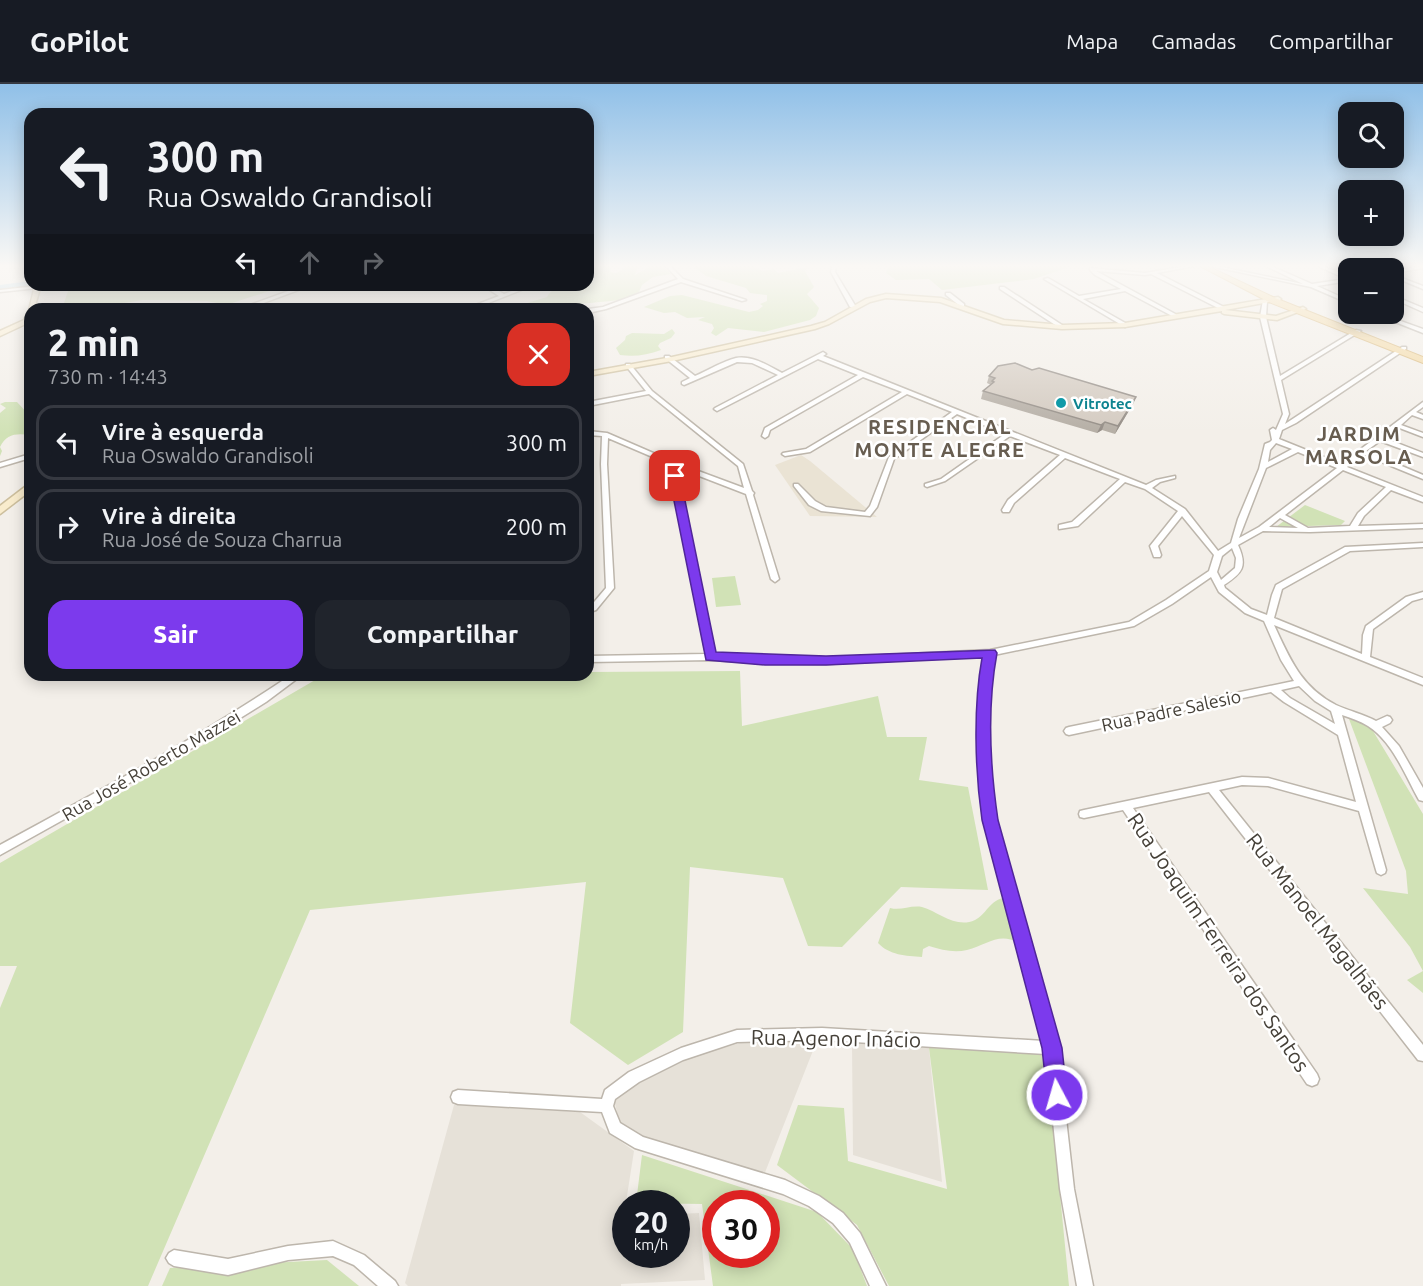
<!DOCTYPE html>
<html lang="pt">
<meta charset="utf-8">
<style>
:root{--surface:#171b24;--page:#20242c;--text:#f1f3f6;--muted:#9ea1a6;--line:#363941;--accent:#7c3aed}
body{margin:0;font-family:Ubuntu,sans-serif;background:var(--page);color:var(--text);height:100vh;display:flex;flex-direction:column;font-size:22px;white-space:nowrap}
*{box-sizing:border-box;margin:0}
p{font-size:20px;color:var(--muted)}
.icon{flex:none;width:33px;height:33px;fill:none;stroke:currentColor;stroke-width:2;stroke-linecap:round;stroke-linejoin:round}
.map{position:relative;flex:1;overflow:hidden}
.side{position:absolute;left:24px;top:219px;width:570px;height:378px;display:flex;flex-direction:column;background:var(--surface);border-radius:18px;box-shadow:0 3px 15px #0003}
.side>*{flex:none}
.banner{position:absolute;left:24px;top:24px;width:570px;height:183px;border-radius:18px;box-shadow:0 3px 15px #0003;background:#171b24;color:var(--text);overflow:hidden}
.fabs{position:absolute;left:1338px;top:18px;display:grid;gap:12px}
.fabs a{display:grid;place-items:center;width:66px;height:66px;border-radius:12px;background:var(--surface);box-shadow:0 3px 15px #0003;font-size:30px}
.speed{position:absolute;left:612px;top:1106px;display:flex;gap:12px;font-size:30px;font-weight:700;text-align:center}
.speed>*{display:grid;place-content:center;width:78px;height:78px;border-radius:50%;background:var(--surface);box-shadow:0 3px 15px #0003;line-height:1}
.speed small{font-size:15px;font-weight:400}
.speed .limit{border:9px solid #d22;background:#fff;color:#111}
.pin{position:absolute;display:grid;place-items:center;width:51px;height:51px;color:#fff;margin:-26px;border-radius:12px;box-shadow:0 3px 9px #0006}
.me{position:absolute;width:66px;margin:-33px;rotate:354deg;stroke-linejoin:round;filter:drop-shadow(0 0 4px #0008)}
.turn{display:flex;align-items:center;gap:21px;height:126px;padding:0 24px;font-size:27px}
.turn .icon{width:78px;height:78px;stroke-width:2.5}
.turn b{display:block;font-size:42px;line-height:51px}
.lanes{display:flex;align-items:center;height:57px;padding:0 24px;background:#0003;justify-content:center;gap:30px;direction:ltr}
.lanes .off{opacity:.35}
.round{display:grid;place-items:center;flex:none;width:63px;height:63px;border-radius:18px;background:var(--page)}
.head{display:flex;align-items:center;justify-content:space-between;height:102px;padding:0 24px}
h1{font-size:36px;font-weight:800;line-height:45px}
.button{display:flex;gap:12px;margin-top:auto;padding:12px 24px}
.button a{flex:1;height:69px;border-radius:18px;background:var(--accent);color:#fff;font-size:24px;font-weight:800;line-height:69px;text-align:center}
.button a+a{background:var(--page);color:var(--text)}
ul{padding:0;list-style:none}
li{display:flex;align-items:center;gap:18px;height:75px;margin:0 12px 9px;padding:0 12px;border:3px solid var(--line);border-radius:18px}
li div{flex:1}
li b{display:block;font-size:22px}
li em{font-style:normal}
header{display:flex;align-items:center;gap:36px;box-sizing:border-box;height:84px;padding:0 30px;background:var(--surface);border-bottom:2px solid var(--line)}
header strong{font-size:28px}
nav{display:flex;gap:33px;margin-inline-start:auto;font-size:21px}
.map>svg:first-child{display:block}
.residential{fill:#e6e1d8}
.education{fill:#eae3d4}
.green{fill:#d1e2b6;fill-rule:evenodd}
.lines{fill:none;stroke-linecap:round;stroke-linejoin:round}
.river{fill:#acd3e9;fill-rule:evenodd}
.street-casing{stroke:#bdb6ac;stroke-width:3}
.secondary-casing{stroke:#cdbf9d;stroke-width:3}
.primary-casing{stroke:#d7b473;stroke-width:2}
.street{fill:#fff;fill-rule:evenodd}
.secondary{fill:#f9eccd;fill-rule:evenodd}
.primary{fill:#f3d8a1;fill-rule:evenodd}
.wall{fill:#b5aea5}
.shaded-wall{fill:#948d86}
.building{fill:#d3cac0;stroke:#948d86;stroke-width:1.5}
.route{fill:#7c3aed;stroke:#51269a;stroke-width:1.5}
.culture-dot{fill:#0f9aa8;stroke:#fff;stroke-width:2}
.labels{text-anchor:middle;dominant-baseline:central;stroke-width:5;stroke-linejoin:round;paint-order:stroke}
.far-culture-label{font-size:15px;font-weight:bold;fill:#0d838f;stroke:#fff;text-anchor:start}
.street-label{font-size:18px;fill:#454038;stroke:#fff}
.far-district-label{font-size:20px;font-weight:bold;letter-spacing:1.5px;fill:#675d50;stroke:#fff}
.near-street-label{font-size:21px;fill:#454038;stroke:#fff}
</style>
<header>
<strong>GoPilot</strong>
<nav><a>Mapa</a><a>Camadas</a><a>Compartilhar</a></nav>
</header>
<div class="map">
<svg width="1423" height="1202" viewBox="0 0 1423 1202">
<rect width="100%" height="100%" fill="#f3efe9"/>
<g class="residential">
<polygon points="750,956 816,959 764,1091 653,1058 620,1040 614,1016 634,1000 682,976"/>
<polygon points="852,958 929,964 942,1098 853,1071"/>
<polygon points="454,1021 580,1028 634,1067 624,1131 626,1170 676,1170 677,1130 699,1129 705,1196 621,1200 621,1202 408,1202 405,1199"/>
</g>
<polygon class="education" points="801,371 810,377 877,433 810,432 775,381"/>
<g class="green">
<path d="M588,182H613L610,187C617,192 621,186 626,182H638L635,191L651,182H663L671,190L653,193L642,201L639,208L621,216L579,220L585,224L582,225H507L547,213C554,199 574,201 588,201Z"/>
<polygon points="693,182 751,182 763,187 774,185 778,189 808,183 805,187 814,203 807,210 819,224 816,232 810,236 764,248 728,244 716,252 711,249 714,244 712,240 698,236 705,233 687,234 675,228 664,229 644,223 670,212 682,211 749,228 758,226 763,222 760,220 767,217 767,211 750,209 746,204 706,192"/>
<polygon points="889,182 1072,182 1034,195 942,206 929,195 896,196 886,189"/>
<polygon points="70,201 288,201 226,221 207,217 143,216 87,225 62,225"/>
<path d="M672,245L675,249L671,254L660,259L658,262L661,266C647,271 635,273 620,271L616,264L625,256L626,252L632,249L664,250Z"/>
<path d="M5,318H17L30,332V351C16,349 6,350 0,363L2,367L0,372V329L6,324L0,320Z"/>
<polygon points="1305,421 1345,437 1341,441 1276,443"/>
<polygon points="735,492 741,521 716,523 712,494"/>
<polygon points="740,587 742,642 878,612 887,653 927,653 919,696 968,703 988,806 901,803 842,863 808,862 783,794 690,783 683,948 628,981 570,939 586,798 310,826 148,1202 0,1202 0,924 17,882 0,882 0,779 322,592 588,591 588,588"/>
<polygon points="1349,635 1370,642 1423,730 1423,909 1407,896 1423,887 1410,863 1363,804 1408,810 1406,787"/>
<path d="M1003,814L1010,822L1020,860C1000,847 987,861 967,866C954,869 942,866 929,862L923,865L922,873C906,872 889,871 878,859L890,824C901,827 910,821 922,823C939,828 956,845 975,836C987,830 988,818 1003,814Z"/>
<polygon points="929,964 1046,969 1069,1202 889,1202 857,1141 777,1081 798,1021 844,1024 848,1077 947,1105"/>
<path d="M642,1071L817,1128L853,1165L867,1202H713L702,1120L636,1119ZM716,1119H766V1170H716Z"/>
<polygon points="327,1176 359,1202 162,1202 170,1184"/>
</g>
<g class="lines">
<polygon class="river" points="30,197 30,201 33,202 0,207 0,201"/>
<g class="street-casing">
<g id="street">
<polygon points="666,182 670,182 683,195 746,216 742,217 681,198 606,225 588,229 588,225 603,223 678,195"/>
<polygon points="832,182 836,182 835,188 856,223 855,224 850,223 831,188"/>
<polygon points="1187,182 1194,182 1157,189 1224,223 1224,225 1220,225 1151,190 1145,191 1096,187 1179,232 1174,233 1125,207 1083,215 1127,240 1127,242 1125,243 1044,195 1048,194 1079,212 1121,205 1095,191 1090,186 1090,184 1145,189"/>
<polygon points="1210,182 1216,182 1303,200 1266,182 1271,182 1312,200 1346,195 1318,182 1323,182 1348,192 1348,197 1317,202 1348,216 1348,219 1311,203"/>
<polygon points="1423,182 1423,184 1394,189 1394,187"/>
<polygon points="1394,191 1423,202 1423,205 1394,193"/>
<polygon points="305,201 312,201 247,225 239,225"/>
<polygon points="482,201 488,201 504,210 528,201 534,201 473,225 465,225 499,212"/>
<polygon points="36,202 38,203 38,204 0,208 0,206"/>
<polygon points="1000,203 1004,203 1065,243 1060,244 1000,205"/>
<polygon points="946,209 950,209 964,220 964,222 960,222 946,211"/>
<polygon points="1394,212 1423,224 1423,228 1394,215"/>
<path d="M1263,216L1267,217L1266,233L1280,292L1356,246L1361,247L1281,296L1289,330L1285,340L1402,263H1406V265L1296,339L1282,346L1279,355L1341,380L1423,318V323L1416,328L1423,331V335L1412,331L1401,341L1423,349V353L1397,343L1384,354L1423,369V373L1380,357L1366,367L1423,391V395L1362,370L1347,383L1423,413V418L1391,406L1364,432L1358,442L1423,440V444L1310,448L1263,447L1238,461C1248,483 1242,489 1224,501L1225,504L1251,525L1267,531L1272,511L1276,501L1345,463L1423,459V463L1350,467L1282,505L1274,534L1362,570L1363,551L1366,542L1406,513L1423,508V514L1412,517L1373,545L1370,573L1423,594V601L1274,541C1290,575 1301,603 1336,621C1349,627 1363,630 1376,637L1387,632L1390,633L1392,636L1390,639L1382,643L1399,662L1423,704V717L1419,716C1405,691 1393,658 1368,642C1360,637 1351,634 1342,631L1386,786L1385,789L1381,791L1377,789L1376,786L1359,727L1268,702L1242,701L1219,706L1423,961V977L1418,976L1209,708L1133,724L1317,990L1319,995L1317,1000L1312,1002L1307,1000L1123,726L1084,734L1080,733L1079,730L1080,727L1084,726L1242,693L1268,694L1356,718L1338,651L1284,618L1271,608L1069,651L1066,650L1064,647L1066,644L1069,643L1294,597L1281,576L1264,537L1245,529L1219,508L1211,493L1172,520L1134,542L994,571L990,609L989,652L991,696L995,736L1058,964L1074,1105L1093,1202H1077L1060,1105L1046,970L822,956L737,958L683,976L639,998L615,1015L613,1022L620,1039L643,1053L785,1096L819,1112L843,1129L860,1149L886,1202H870L850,1159L833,1139L809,1122L783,1110L635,1064L610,1049L602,1028L458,1020L453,1018L451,1013L453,1008L458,1006L602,1015L605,1006L629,988L681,964L737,946L822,944L1044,957L985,736L981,696L979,652L981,609L985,572L826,580L765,579L711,576L588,578V572L706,570L669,380L608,354L607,380L614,504L596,526L593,527L589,524L606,504L601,380L602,352L588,351V347L607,349L674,378L744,404L738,382L649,310L588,322V318L646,307L626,282V280H630L652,307L743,380L752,407L754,409L753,411L779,495L775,498L771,495L746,410L676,383L715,570L826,574L990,566L1129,538L1166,516L1209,487L1214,471L1182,432L1158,462L1161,471L1160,473H1154L1150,462L1178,427L1145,405L1125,398L1078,442L1059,445V441L1072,438L1120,395L1065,374L1014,419L1009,428H1003L1002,426L1008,416L1060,371L1010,352L945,397L927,403L925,402V400L941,395L1005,350L957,330L894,375L877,423L870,432L821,427L809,421L794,402V400H798L815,417L826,423L865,428L870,422L889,373L952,328L907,310L810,368L785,372L782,370L783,369L806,365L902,308L863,293L770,346L768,352L765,354L762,352L765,344L858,291L818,275L717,327L714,325L715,324L778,291L752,279L737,278L684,301L682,300V298L690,294L665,274V272H669L695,292C707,287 723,277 736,274C752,271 769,282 782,289L823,268L826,270L823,272L1146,401L1156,396L1175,392V394L1160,398L1152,404L1185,425L1218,467L1231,459L1238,435L1259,385L1265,360L1270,358L1272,356L1270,346L1273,344L1276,346L1283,330L1260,233ZM1276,359L1292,365L1268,378L1270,366ZM1298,368L1337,384L1259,443L1239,454L1266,384ZM1343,386L1386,403L1358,429L1350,442L1308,444L1285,431ZM1280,434L1298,444L1269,443ZM1232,464L1236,474L1235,484L1221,496L1217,488L1222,472ZM1299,602L1315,617L1331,627L1335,640L1290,614L1281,606Z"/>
<polygon points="1375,230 1381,230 1423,245 1423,249"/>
<polygon points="30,370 30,374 0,383 0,379"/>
<path d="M291,591H302L266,618L192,664L0,771V761C99,707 198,654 291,591Z"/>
<polygon points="333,1157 364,1171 395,1197 398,1202 378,1202 354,1181 333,1172 288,1176 228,1191 174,1182 169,1179 166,1174 169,1169 174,1166 228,1175 288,1162"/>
</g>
</g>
<g class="secondary-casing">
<g id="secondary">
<polygon points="35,201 41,201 34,225 30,225 30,238 0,252 0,247 24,236 29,226"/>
<polygon points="886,210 941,214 1004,236 1062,241 1125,239 1278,213 1281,215 1280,216 1225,226 1276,232 1303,223 1306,225 1277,236 1224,230 1222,229 1222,227 1125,243 1062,245 1003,240 940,218 886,214 870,218 829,240 815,245 672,277 588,292 588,288 672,273 811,242 825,238 866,215"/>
<polygon points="30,399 30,407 0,430 0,422"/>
</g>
</g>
<g class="primary-casing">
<polygon id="primary" points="1200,182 1207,182 1275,214 1423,273 1423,279 1269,218"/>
</g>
<use href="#street" class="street"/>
<use href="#secondary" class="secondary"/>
<use href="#primary" class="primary"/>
</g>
<polygon class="wall" points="1032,286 1136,313 1133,320 1115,350 1102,346 1097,349 981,315 983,307 991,301 987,299 989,292"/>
<g class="shaded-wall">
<polygon points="1136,313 1133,320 1115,350 1118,342"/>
<polygon points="1105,338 1102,346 1097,349 1101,341"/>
</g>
<polygon class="building" points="1015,279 1032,286 1039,284 1136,313 1118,342 1105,338 1101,341 983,307 994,298 992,297 995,294 989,292 998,282"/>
<linearGradient id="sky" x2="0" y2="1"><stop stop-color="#90c0e8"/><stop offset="0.52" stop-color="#faf8f5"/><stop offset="1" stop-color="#faf8f5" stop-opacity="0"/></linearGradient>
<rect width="1423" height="350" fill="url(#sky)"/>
<path class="route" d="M675,389L680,392L716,568L826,572L995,566L997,569C987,623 990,682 998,736L1062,964L1067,1011L1064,1018L1057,1021L1050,1018L1047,1011L1042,964L982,736C975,687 973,623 982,574L826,581H765L706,576L669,392Z"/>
<circle class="culture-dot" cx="1061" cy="319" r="6"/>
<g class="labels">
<g class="far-culture-label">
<text x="1073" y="319">Vitrotec</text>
</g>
<g class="street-label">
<text transform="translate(1171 626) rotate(-12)">Rua Padre Salesio</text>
<text transform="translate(151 681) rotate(-30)">Rua José Roberto Mazzei</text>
</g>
<g class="far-district-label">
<text x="940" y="342">RESIDENCIAL<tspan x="940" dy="23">MONTE ALEGRE</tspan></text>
<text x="1359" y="349">JARDIM<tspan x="1359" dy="23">MARSOLA</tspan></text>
</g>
<g class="near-street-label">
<text transform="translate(1318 837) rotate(52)">Rua Manoel Magalhães</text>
<text transform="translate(1219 858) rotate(56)">Rua Joaquim Ferreira dos Santos</text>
<text transform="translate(836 954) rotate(1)">Rua Agenor Inácio</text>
</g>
</g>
</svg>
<div class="fabs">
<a><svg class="icon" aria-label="search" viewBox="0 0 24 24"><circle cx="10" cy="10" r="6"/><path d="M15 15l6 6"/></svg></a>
<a>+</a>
<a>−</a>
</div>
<div class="speed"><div>20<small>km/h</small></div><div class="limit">30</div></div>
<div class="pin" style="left:675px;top:392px;background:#d93025"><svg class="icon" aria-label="arrive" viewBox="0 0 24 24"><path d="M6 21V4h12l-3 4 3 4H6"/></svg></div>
<svg class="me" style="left:1057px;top:1011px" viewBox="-20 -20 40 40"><circle r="17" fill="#7c3aed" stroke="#fff" stroke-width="3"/><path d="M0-11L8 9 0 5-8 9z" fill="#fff"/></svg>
<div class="banner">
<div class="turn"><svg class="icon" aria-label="left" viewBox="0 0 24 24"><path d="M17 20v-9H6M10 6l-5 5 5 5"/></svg><div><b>300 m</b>Rua Oswaldo Grandisoli</div></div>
<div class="lanes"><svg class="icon" aria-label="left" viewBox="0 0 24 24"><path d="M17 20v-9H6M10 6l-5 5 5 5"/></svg><svg class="icon off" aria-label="ahead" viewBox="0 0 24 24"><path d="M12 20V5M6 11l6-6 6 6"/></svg><svg class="icon off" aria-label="right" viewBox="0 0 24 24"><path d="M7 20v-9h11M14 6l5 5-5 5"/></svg></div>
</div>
<section class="side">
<div class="head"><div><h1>2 min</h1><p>730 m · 14:43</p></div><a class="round" style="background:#d93025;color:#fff"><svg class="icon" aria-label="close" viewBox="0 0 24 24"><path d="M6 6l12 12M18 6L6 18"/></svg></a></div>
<ul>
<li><svg class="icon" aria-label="left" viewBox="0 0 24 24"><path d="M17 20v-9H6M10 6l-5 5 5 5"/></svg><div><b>Vire à esquerda</b><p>Rua Oswaldo Grandisoli</p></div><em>300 m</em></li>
<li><svg class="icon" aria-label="right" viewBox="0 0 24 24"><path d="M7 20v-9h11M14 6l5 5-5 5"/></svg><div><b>Vire à direita</b><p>Rua José de Souza Charrua</p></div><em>200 m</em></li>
</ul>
<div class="button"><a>Sair</a><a>Compartilhar</a></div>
</section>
</div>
